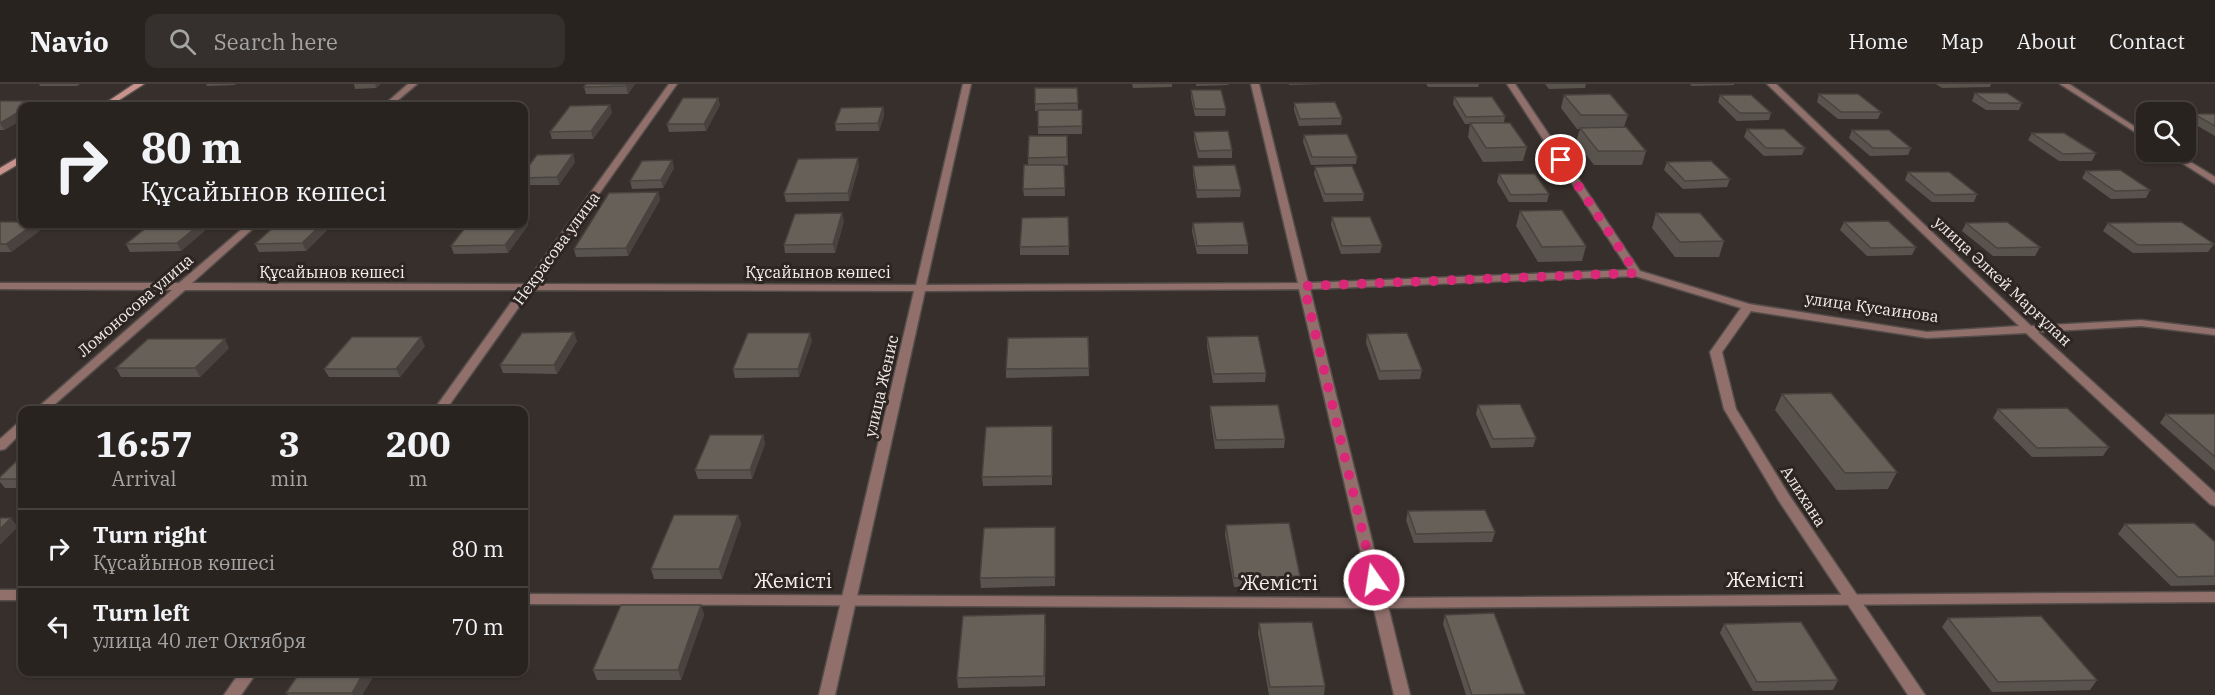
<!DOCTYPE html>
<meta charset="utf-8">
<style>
:root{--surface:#292320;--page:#352f2d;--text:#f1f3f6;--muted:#a5a4a5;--line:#45403e}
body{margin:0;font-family:"IBM Plex Serif",serif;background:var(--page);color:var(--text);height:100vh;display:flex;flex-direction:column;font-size:22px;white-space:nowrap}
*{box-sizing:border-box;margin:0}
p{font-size:20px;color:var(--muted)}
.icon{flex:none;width:33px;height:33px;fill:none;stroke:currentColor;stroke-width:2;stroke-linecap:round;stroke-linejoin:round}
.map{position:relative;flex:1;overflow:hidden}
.drawer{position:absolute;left:18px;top:322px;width:510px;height:270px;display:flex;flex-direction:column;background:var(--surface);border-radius:12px;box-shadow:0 2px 4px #0004,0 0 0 2px var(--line)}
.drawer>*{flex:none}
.top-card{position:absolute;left:18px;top:18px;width:510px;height:126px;border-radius:12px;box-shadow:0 2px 4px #0004,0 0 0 2px var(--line);background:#292320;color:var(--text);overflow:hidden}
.fabs{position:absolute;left:2136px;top:18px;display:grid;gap:12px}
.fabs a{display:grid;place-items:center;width:60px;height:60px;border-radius:12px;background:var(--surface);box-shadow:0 2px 4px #0004,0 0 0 2px var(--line);font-size:30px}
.pin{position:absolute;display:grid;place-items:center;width:51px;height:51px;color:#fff;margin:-26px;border:3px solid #fff;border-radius:50%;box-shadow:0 2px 6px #0007}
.me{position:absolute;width:66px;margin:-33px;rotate:347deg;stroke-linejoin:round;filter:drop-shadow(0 0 4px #0008)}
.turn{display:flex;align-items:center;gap:21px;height:126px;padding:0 24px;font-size:27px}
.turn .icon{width:78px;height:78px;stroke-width:2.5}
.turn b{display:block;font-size:42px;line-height:51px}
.eta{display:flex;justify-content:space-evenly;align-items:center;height:102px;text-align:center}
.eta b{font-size:36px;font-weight:700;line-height:42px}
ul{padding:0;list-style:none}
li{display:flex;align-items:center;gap:18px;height:78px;padding:0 24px;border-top:2px solid var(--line)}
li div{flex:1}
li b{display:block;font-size:22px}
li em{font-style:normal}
header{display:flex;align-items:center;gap:36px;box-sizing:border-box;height:84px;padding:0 30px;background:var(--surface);border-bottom:2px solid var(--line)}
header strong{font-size:28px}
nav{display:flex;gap:33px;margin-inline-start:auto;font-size:21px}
.search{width:420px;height:54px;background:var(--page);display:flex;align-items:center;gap:15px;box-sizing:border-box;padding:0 21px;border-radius:12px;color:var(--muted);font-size:22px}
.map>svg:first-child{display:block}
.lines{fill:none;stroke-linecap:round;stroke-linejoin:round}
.lane-casing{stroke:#554d4a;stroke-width:3}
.street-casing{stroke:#554d4a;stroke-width:3}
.secondary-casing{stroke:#554d4a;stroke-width:3}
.lane{fill:#91706c;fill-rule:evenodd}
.street{fill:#91706c;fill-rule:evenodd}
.secondary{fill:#c7938c;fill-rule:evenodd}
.wall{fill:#59534d}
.shaded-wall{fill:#48433e}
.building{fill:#676059;stroke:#48433e;stroke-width:1.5}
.route{stroke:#db2777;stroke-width:10;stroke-dasharray:0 18}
.labels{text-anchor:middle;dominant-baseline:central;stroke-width:6;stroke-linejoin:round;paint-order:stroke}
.street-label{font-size:16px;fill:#f3edea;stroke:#2d2521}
.near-street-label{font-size:20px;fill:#f3edea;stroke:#2d2521}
</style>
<header>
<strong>Navio</strong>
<div class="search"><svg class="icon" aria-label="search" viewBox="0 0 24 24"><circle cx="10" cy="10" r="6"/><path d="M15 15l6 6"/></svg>Search here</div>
<nav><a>Home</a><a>Map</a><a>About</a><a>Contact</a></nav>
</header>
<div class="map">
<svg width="2215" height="611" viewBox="0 0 2215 611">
<rect width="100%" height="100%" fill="#372f2b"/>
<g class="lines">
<g class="lane-casing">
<g id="lane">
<rect x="0" y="506" width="22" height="10"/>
<polygon points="2215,508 2215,518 1380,524 524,520 524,510 1380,514"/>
</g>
</g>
<g class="street-casing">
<g id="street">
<polygon points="408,0 417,0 391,22 383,22"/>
<polygon points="669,0 677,0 535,200 916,201 963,0 971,0 926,201 1298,199 1251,0 1259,0 1308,199 1629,186 1507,0 1515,0 1640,187 1749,220 1927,248 2019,242 1767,0 1776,0 2031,242 2141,236 2215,245 2215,251 2141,242 2038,248 2215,409 2215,422 2210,420 2026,249 1927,254 1751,227 1722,268 1736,325 1789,411 1925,611 1908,611 1779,417 1724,325 1710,268 1741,224 1635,192 1310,205 1410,611 1394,611 1299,205 925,207 835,611 819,611 914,207 531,206 445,327 433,327 520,206 185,206 47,327 34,327 172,206 0,205 0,199 179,199 248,140 258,140 192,199 525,200"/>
<polygon points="2060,0 2069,0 2146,50 2146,55"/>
<polygon points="2165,68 2174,68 2215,93 2215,100"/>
<polygon points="22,338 22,348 5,365 0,366 0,355 18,339"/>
<polygon points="240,588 257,588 241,611 224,611"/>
</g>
</g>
<g class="secondary-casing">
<g id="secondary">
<polygon points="134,0 144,0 110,22 101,22"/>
<polygon points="22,71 22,78 0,91 0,84"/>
</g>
</g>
<use href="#lane" class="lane"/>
<use href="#street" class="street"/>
<use href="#secondary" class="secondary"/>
</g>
<g class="wall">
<polygon points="39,0 80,0 77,2 40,2"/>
<polygon points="206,0 236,0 234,1 207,2"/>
<polygon points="354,0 381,0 376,4 355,5"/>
<polygon points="635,0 628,10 586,10 584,3"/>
<polygon points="1132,0 1172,0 1172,3 1133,4"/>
<polygon points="1196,0 1229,0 1228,1 1196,2"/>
<polygon points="1289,0 1324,0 1289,1"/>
<polygon points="1426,0 1479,0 1478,3 1428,3"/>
<polygon points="1545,0 1586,0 1585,4 1549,5"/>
<polygon points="1690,0 1734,0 1734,1 1692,2"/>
<polygon points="1936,0 1991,0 1990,3 1942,4"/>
<polygon points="1077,4 1078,26 1082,26 1082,50 1038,50 1038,27 1035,27 1035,20"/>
<polygon points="1191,6 1226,25 1225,32 1195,32 1191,14"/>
<polygon points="1975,9 2022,19 2019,26 1986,26 1972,17"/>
<polygon points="1819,10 1881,28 1878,35 1838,35 1817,18"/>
<polygon points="1564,11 1628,31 1624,43 1646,67 1642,81 1594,81 1576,58 1580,45 1577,45 1561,24"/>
<polygon points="1720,11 1771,29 1769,36 1737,37 1718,18"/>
<polygon points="1454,13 1505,32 1504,39 1527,63 1523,77 1483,78 1468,53 1470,40 1465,40 1453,20"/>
<polygon points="718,14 720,21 706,47 669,48 667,40"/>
<polygon points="0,17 22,22 22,36 4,46 0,46"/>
<polygon points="1294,19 1342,34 1341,41 1299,42 1294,26"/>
<polygon points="883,23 884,31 879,47 836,47 835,40"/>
<polygon points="612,29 593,55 552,55 550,48"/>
<polygon points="2194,30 2215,30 2215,52 2189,37"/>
<polygon points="1747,45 1805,64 1802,71 1764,72 1744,53"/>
<polygon points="1852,46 1911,64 1908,71 1870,72 1849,54"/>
<polygon points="1194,48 1232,66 1232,74 1198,74 1194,55"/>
<polygon points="2032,49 2096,69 2092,77 2059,77 2028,56"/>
<polygon points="1304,51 1357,73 1356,80 1311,81 1303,58"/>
<polygon points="1067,52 1068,81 1030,81 1064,81 1065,112 1024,112 1023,105 1028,81 1028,74"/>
<polygon points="672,76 674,84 663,104 632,105 630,97"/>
<polygon points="575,78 559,101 524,101 524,88"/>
<polygon points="1667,78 1730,95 1727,103 1683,105 1664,86"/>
<polygon points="859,82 849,117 786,118 784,110"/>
<polygon points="1193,82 1241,106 1240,113 1197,114 1193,90"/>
<polygon points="1315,83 1364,110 1363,117 1324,118 1314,90"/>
<polygon points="2086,87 2150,106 2146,114 2111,115 2082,94"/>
<polygon points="1908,88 1977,110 1974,118 1932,118 1905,96"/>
<polygon points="1499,90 1549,110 1547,118 1509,118 1497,98"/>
<polygon points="658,108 660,116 628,172 576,173 574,165"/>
<polygon points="1520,127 1586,162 1582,177 1538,178 1516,142"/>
<polygon points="1656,129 1724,157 1719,173 1675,173 1652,144"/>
<polygon points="525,133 528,141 508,169 454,170 451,162"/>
<polygon points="1068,133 1069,171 1020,171 1020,163"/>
<polygon points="1332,133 1382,161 1380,169 1341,170 1331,141"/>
<polygon points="844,137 835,169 785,169 784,161"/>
<polygon points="0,138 38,140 42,145 11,168 0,168"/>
<polygon points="1844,138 1916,163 1912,171 1867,172 1840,146"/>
<polygon points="1193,139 1248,161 1248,170 1197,170 1192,147"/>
<polygon points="1966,139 2040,163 2035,172 1993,172 1962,147"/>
<polygon points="2108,139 2214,160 2208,168 2133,169 2103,147"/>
<polygon points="151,140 209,140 210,142 181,167 130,168 126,160"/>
<polygon points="333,140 306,167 259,168 255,160"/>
<polygon points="1367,250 1422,286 1420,295 1379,296 1366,259"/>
<polygon points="1088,253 1089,292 1006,294 1006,285"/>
<polygon points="1207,253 1266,289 1265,298 1213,299 1207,262"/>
<polygon points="577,257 557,290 503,289 500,281"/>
<polygon points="812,257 799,293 735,294 733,285"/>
<polygon points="425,262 400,293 329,293 324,285"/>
<polygon points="229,264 200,293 121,293 116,284"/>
<polygon points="1782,310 1897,388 1888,405 1836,406 1775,326"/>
<polygon points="1478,321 1536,354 1533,363 1491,364 1476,330"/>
<polygon points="1210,322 1285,355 1284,364 1215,365 1210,331"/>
<polygon points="1998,325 2109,363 2103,372 2032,373 1993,334"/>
<polygon points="2166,330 2215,330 2215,387 2160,339"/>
<polygon points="1052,342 1052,401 983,402 982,393"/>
<polygon points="763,351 765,360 752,395 698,395 695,386"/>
<polygon points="22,372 22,404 5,404 0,398 0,393"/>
<polygon points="1408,427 1495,448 1492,458 1414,459 1406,436"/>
<polygon points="738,431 741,440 722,495 654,495 651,485"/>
<polygon points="2125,440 2215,458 2215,501 2171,502 2118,450"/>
<polygon points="1226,441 1300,492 1299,502 1234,503 1225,450"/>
<polygon points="1055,443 1055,502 981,504 980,494"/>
<polygon points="701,521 704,531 681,596 597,596 593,586"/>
<polygon points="1445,531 1525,610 1525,611 1466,611 1443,540"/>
<polygon points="1948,534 2097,596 2090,606 1992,608 1942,543"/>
<polygon points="1259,539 1325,602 1324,611 1269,611 1258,549"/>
<polygon points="1046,540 1045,602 958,604 957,594"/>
<polygon points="1724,540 1838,596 1833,606 1753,607 1720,549"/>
<polygon points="88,588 178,588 174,593 91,592"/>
<polygon points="376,588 362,611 288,611 286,609"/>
</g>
<g class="shaded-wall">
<polygon points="375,0 381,0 376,4"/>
<polygon points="628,0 635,0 628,10 626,2"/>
<polygon points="718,14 720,21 706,47 704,40"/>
<polygon points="37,17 40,22 28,22"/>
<polygon points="201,18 203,22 194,22"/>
<polygon points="610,21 612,29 593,55 591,47"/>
<polygon points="883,23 884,31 879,47 878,39"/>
<polygon points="22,26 22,36 4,46 0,39"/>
<polygon points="573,70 575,78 559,101 557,93"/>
<polygon points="858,74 859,82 849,117 848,109"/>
<polygon points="672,76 674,84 663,104 661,96"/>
<polygon points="658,108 660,116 628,172 626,164"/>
<polygon points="842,129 844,137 835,169 833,160"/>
<polygon points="525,133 528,141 508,169 505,161 521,140 524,140 524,136"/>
<polygon points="34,140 38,140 42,145 11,168 6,160"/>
<polygon points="200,140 209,140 210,142 181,167 177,159"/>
<polygon points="322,140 333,140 306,167 302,159"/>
<polygon points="574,248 577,257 557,290 554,281"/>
<polygon points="810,249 812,257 799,293 798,285"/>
<polygon points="421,253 425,262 400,293 396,285"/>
<polygon points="225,255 229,264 200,293 195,284"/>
<polygon points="763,351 765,360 752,395 750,386"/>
<polygon points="738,431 741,440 722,495 719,485"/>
<polygon points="11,434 18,443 0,461 0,445"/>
<polygon points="701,521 704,531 681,596 678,586"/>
<polygon points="171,588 178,588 174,593"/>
<polygon points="364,588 376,588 362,611 353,611 352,609"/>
</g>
<g class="building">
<polygon points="586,0 628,0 626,2 584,3"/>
<polygon points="1035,4 1077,4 1078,19 1035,20"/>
<polygon points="1191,6 1221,6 1226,25 1195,25"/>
<polygon points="1975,9 2007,9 2022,19 1989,19"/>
<polygon points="1610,10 1628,31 1581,31 1564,11"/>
<polygon points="1819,10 1858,10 1881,28 1841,28"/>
<polygon points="1720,11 1751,11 1771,29 1740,29"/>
<polygon points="1454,13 1492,13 1505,32 1466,33"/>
<polygon points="683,14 718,14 704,40 667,40"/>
<polygon points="0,17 37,17 28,22 22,22 22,26 0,39"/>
<polygon points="163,18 201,18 194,22 157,22"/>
<polygon points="357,18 352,22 304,22 308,19"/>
<polygon points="1335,18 1342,34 1300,35 1294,19"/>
<polygon points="409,19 447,19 444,22 406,22"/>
<polygon points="610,21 591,47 550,48 570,22"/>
<polygon points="883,23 878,39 835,40 841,24"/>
<polygon points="1038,26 1082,26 1082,42 1038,43"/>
<polygon points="2194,30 2215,30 2215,42"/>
<polygon points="1470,39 1510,39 1527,63 1486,64"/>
<polygon points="1626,43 1646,67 1598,67 1580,44"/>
<polygon points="1747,45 1784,45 1805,64 1766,64"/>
<polygon points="1852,46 1889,46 1911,64 1873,64"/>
<polygon points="1228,47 1232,66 1199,67 1194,48"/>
<polygon points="2032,49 2064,49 2096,69 2063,70"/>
<polygon points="1347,50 1357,73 1312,73 1304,51"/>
<polygon points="1029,52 1067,52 1067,73 1028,74"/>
<polygon points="573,70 557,93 524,94 524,88 537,71"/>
<polygon points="858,74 848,109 784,110 798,75"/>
<polygon points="672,76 661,96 630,97 642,77"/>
<polygon points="1711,77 1730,95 1685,97 1667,78"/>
<polygon points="1024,81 1064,81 1065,104 1023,105"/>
<polygon points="1235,81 1241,106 1197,106 1193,82"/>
<polygon points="1352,82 1364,110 1325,110 1315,83"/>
<polygon points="2120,86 2150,106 2115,107 2086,87"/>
<polygon points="1908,88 1949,88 1977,110 1935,111"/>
<polygon points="1499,90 1535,90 1549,110 1511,111"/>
<polygon points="658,108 626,164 574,165 609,109"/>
<polygon points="1562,126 1586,162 1542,163 1520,127"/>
<polygon points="842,129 833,160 784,161 795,130"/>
<polygon points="1656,129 1700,129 1724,157 1680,158"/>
<polygon points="1068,133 1069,162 1020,163 1022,134"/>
<polygon points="1332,133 1370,133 1382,161 1342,162"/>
<polygon points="1888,137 1916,163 1871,164 1844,138"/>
<polygon points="0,138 22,138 22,140 34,140 6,160 0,160"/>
<polygon points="1243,138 1248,161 1197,162 1193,139"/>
<polygon points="2007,138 2040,163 1997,164 1966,139"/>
<polygon points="2181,138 2214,160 2138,161 2108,139"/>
<polygon points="151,140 200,140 177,159 126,160"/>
<polygon points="277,140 322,140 302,159 255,160"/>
<polygon points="468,140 521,140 505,161 451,162"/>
<polygon points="574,248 554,281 500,281 522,249"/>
<polygon points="748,249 810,249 798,285 733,285"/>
<polygon points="1407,249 1422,286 1380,287 1367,250"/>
<polygon points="1258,252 1266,289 1214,290 1207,253"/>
<polygon points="352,253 421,253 396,285 324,285"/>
<polygon points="1088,253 1089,284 1006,285 1008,254"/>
<polygon points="148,255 225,255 195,284 116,284"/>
<polygon points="1831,309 1897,388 1845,389 1782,310"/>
<polygon points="1520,320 1536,354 1493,355 1478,321"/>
<polygon points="1278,321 1285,355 1216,356 1210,322"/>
<polygon points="2067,324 2109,363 2037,364 1998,325"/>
<polygon points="2166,330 2215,330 2215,373"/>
<polygon points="1052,342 1052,392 982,393 986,343"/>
<polygon points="710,351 763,351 750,386 695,386"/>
<polygon points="22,372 22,395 0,395 0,393"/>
<polygon points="1485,426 1495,448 1416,450 1408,427"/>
<polygon points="674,431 738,431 719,485 651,485"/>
<polygon points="0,434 11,434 0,445"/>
<polygon points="1289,439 1300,492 1234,494 1226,441"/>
<polygon points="2194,439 2215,458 2215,492 2178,493 2125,440"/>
<polygon points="1055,443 1055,493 980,494 984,444"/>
<polygon points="621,521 701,521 678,586 593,586"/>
<polygon points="1494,529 1525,610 1472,611 1445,531"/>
<polygon points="1045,530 1044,592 957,594 963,532"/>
<polygon points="2041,532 2097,596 1998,598 1948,534"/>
<polygon points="1312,538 1325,602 1270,603 1259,539"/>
<polygon points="1801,538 1838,596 1757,598 1724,540"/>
<polygon points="300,588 364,588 352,609 286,609"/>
</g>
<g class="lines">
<polyline class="route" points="1374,496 1304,202 1636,189 1561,76"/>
</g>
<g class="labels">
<g class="street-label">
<text transform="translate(556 164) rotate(-54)">Некрасова улица</text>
<text x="332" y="188">Құсайынов көшесі</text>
<text x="818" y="188">Құсайынов көшесі</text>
<text transform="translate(2003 197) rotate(43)">улица Әлкей Марғұлан</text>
<text transform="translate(135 221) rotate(-41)">Ломоносова улица</text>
<text transform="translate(1872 223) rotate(8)">улица Кусаинова</text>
<text transform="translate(881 302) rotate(-77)">улица Женис</text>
<text transform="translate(1804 412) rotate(57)">Алихана</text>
</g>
<g class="near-street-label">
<text x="1765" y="495">Жемісті</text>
<text x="793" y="496">Жемісті</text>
<text x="1279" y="498">Жемісті</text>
</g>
</g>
</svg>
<div class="fabs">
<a><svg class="icon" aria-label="search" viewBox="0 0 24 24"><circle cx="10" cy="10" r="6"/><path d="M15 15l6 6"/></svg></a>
</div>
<div class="pin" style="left:1561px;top:76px;background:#d93025"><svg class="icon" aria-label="arrive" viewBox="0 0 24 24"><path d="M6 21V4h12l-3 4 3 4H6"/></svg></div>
<svg class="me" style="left:1374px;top:496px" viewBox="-20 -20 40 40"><circle r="17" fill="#db2777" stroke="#fff" stroke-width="3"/><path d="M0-11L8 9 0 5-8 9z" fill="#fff"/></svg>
<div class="top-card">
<div class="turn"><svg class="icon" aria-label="right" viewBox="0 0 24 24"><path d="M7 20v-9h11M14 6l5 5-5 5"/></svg><div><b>80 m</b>Құсайынов көшесі</div></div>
</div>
<section class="drawer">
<div class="eta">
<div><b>16:57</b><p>Arrival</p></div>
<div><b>3</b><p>min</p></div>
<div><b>200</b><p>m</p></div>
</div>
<ul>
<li><svg class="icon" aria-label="right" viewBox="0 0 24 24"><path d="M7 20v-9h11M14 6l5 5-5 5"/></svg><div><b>Turn right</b><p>Құсайынов көшесі</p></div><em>80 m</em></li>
<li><svg class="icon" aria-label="left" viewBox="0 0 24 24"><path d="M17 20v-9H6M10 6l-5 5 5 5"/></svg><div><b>Turn left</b><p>улица 40 лет Октября</p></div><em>70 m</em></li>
</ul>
</section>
</div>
